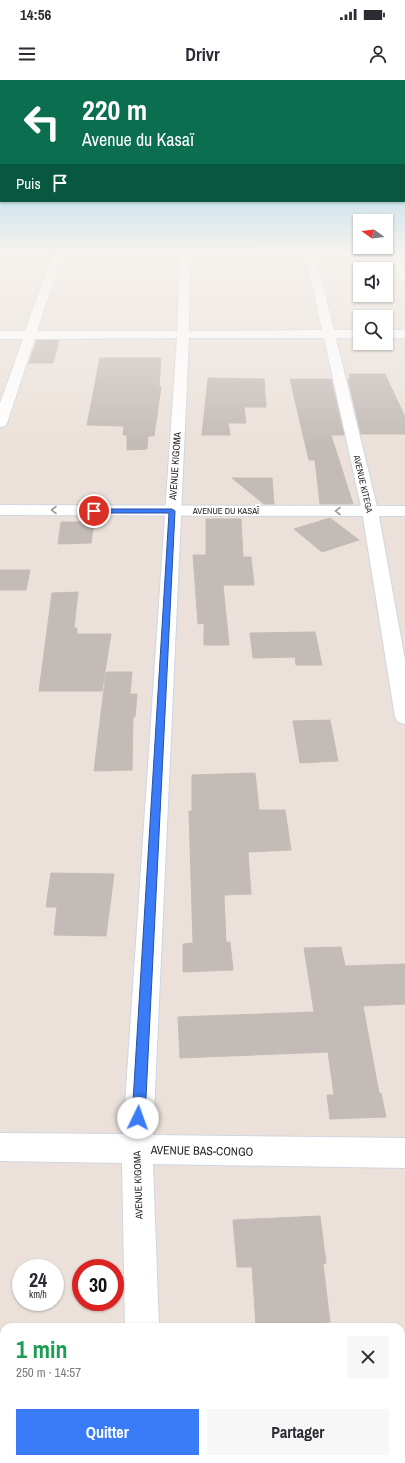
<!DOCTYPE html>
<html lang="fr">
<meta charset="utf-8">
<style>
:root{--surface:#fff;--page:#f7f7f7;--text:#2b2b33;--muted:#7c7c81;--accent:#3a7cf8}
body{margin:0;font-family:"Archivo Narrow",sans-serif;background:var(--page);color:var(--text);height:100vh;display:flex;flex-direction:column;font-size:15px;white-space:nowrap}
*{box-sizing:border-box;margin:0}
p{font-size:13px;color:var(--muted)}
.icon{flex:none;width:22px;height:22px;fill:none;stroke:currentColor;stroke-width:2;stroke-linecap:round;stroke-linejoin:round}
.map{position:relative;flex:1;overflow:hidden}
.drawer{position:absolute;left:0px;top:1243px;width:405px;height:140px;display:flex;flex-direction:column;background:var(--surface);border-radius:12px 12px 0 0;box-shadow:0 1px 3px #0004}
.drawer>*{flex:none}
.banner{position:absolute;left:0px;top:0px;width:405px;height:122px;box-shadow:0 1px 3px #0004;background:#0b6e4f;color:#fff;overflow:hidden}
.needle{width:26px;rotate:285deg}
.tools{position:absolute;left:353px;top:134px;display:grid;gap:8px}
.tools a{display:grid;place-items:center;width:40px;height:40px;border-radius:0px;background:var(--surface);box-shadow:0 1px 3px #0004;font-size:20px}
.speed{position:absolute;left:12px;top:1179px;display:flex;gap:8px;font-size:20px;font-weight:700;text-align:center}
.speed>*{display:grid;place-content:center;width:52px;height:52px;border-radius:50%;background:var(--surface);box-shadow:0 1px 3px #0004;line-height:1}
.speed small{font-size:10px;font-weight:400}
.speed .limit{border:6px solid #d22;background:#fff;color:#111}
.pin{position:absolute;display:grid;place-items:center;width:34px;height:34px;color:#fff;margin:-17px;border:2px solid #fff;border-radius:50%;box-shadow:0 1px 4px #0007}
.me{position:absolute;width:44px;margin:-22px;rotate:3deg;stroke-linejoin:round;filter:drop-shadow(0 0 3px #0008)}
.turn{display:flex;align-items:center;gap:14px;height:84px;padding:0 16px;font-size:18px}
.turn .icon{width:52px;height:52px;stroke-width:2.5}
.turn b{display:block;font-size:28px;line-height:34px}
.then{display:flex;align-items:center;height:38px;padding:0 16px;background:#0003;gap:8px;font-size:15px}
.round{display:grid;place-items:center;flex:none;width:42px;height:42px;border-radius:0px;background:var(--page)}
.summary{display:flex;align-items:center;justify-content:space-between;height:68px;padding:0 16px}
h1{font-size:24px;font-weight:700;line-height:30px;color:#1e9e55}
.primary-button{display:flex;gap:8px;margin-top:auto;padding:8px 16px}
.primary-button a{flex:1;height:46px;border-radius:0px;background:var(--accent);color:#fff;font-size:16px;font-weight:700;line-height:46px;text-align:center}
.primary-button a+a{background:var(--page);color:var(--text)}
.status{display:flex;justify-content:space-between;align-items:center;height:28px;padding:0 20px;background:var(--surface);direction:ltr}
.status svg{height:11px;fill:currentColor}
header{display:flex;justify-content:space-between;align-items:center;height:52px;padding:0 16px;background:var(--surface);font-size:18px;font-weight:700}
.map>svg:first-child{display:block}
.building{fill:#c3bbb7;stroke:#c6bcb4}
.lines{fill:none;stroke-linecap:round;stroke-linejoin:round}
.minor-casing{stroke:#cfd6e1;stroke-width:2}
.tertiary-casing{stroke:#cfd6e1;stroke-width:2}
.minor{fill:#fff;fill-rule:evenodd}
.tertiary{fill:#fff;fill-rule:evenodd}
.oneway{stroke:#9e9e9e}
.route{fill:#3a7cf8;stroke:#2651a1}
.labels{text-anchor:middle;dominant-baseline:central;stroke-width:4;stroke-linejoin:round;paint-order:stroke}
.far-street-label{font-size:9px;fill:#282828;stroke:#fff}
.street-label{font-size:10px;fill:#282828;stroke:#fff}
.near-street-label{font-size:12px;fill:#282828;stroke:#fff}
</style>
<div class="status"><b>14:56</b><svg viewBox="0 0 49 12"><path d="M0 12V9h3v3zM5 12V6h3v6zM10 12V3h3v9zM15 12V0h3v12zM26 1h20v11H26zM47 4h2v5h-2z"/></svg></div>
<header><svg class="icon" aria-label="menu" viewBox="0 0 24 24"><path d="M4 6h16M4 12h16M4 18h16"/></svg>Drivr<svg class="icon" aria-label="person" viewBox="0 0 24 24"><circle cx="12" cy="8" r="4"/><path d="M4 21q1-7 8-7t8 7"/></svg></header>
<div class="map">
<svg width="405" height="1383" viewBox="0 0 405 1383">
<rect width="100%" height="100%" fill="#ebe1da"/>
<g class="building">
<polygon points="37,260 59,260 53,283 29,283"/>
<polygon points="100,278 161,278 159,307 161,307 154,356 148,356 147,369 127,370 127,355 123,355 124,346 87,345"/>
<polygon points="349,294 385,294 405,337 405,354 361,354 348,299 350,299"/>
<polygon points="208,298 264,299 266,327 244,327 246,343 228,343 230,355 202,355"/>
<polygon points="290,299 331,299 344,355 331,355 353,424 320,424 315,380 309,380"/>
<polygon points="232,398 272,398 274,424 264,424"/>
<polygon points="330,438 359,460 322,472 294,449"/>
<polygon points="206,439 241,439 243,477 251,477 254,505 223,505 229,565 204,565 204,543 198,544 193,475 206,475"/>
<polygon points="61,442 94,442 91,463 58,464"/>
<polygon points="0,490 30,490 26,510 0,510"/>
<polygon points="78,512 74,548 77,548 77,554 111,554 102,611 39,611 52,513"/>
<polygon points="315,552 322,585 296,585 295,577 253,578 250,553"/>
<polygon points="106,592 132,592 130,614 137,614 135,637 133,637 132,690 94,691"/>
<polygon points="330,640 338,681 300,683 293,641"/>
<polygon points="255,693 259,730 285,730 291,770 248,772 251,814 224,815 226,862 230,862 233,890 183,892 183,864 193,863 189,731 192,731 192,695"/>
<polygon points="51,793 114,794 106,856 54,855 57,827 46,827"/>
<polygon points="341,867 345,886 405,884 405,924 363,926 379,1013 381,1013 386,1037 330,1039 327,1015 334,1015 328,972 180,978 178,937 314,932 304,868"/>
<polygon points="320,1136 326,1183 323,1184 330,1242 256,1246 252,1187 237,1187 233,1140"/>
</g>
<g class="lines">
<g class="minor-casing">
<g id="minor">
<polygon points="53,173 63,173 37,251 177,251 180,173 190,173 189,251 322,250 305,173 315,173 334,250 360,250 360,258 336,258 378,431 405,580 405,644 398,642 395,637 362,431 324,258 189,258 153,1055 405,1058 405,1088 153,1084 159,1247 125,1247 122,1083 0,1081 0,1053 123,1054 177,258 35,259 7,343 5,346 0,347 0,323 23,259 0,259 0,251 25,251"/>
<polygon points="388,173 398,173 405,188 405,203 400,200"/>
<rect x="386" y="250" width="19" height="8"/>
<rect x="127" y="1379" width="38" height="4"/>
</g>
</g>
<g class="tertiary-casing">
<polygon id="tertiary" points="0,425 405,426 405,436 0,435"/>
</g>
<use href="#minor" class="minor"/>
<use href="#tertiary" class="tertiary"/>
</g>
<defs><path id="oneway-chevron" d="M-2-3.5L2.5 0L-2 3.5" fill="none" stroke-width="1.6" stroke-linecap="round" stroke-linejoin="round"/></defs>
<g class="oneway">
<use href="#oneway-chevron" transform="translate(54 430) rotate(-180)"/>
<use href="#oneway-chevron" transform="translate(338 431) rotate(180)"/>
</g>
<linearGradient id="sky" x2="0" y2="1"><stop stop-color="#77c6ea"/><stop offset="0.47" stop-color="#f6f2ee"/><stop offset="1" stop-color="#f6f2ee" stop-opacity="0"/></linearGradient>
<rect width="405" height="366" fill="url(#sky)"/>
<polygon class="route" points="92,429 172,429 175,431 145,1038 143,1042 138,1044 134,1042 132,1038 169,433 94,433 91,431"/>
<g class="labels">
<g class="far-street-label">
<text transform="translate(363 404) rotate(77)">AVENUE KITEGA</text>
<text x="226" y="431">AVENUE DU KASAÏ</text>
</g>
<g class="street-label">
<text transform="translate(175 386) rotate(-86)">AVENUE KIGOMA</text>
<text transform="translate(138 1105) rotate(-92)">AVENUE KIGOMA</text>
</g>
<g class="near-street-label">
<text transform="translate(202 1071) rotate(1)">AVENUE BAS-CONGO</text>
</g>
</g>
</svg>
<div class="tools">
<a><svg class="needle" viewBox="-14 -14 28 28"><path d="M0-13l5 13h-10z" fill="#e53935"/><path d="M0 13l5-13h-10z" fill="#7c7c81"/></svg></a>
<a><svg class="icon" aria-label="sound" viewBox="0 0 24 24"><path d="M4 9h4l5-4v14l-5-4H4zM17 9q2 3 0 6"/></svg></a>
<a><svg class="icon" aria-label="search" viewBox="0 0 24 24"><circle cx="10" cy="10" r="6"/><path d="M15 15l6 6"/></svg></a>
</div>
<div class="speed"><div>24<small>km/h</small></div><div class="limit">30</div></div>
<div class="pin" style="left:94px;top:431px;background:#d93025"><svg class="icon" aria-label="arrive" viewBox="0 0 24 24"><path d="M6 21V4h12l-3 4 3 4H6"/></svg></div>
<svg class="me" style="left:138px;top:1038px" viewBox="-20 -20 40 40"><circle r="19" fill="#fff"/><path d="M0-13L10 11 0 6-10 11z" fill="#3a7cf8"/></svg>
<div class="banner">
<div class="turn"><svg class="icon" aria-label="left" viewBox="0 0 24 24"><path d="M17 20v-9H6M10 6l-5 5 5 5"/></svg><div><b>220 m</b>Avenue du Kasaï</div></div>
<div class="then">Puis<svg class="icon" aria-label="arrive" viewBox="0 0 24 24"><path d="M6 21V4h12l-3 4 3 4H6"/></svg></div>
</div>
<section class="drawer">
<div class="summary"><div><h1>1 min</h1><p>250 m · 14:57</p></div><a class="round"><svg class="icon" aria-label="close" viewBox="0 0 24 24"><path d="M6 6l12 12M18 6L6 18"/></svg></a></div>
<div class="primary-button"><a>Quitter</a><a>Partager</a></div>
</section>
</div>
